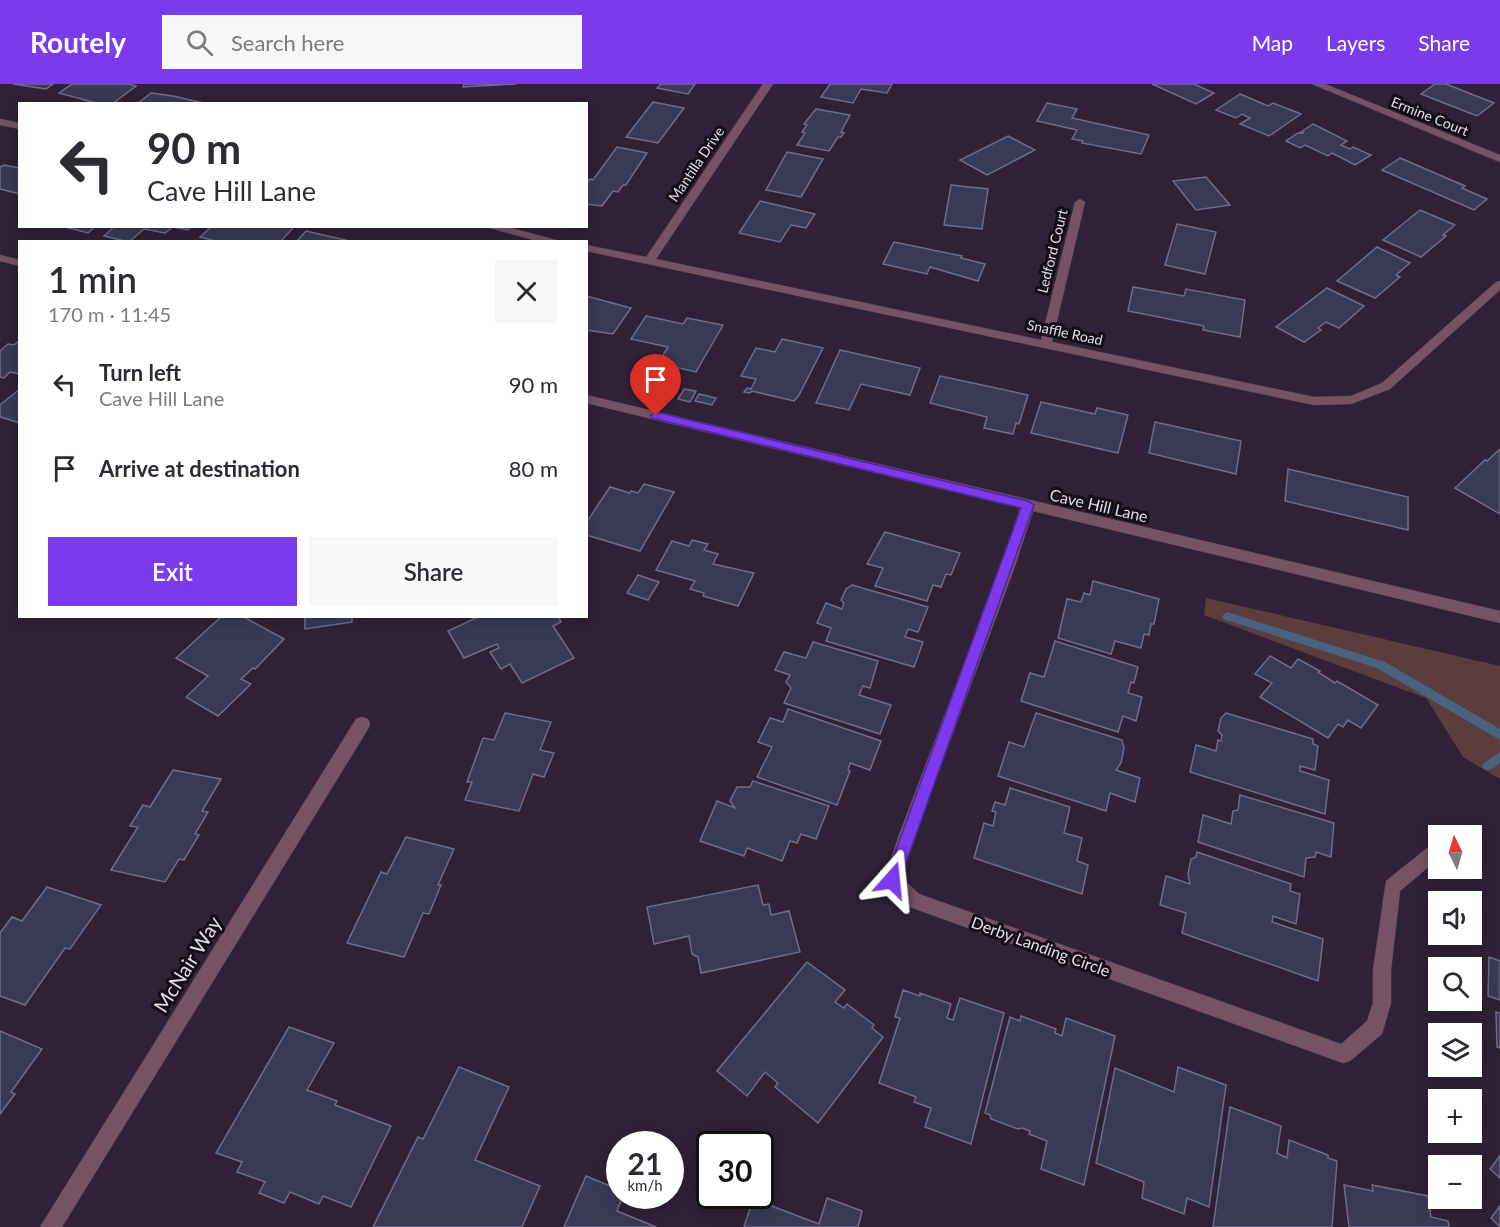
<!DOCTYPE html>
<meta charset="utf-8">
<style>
:root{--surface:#fff;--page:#f7f7f7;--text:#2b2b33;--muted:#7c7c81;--accent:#7c3aed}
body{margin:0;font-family:Lato,sans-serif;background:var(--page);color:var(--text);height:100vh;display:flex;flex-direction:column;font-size:22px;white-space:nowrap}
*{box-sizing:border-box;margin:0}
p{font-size:20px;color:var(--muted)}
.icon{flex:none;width:33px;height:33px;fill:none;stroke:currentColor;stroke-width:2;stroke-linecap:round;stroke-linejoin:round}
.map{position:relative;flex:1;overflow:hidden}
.sheet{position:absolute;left:18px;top:156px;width:570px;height:378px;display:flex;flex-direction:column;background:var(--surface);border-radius:0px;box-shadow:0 3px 15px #0003}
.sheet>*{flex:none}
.banner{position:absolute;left:18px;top:18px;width:570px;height:126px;border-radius:0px;box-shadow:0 3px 15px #0003;background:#fff;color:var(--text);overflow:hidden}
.needle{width:39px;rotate:355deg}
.controls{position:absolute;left:1428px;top:741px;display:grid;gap:12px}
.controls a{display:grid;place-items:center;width:54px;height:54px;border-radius:0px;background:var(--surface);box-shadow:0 3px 15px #0003;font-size:30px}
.speed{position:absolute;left:606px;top:1047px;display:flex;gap:12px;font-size:30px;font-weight:700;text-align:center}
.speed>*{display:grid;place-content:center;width:78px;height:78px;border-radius:50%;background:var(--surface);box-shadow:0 3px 15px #0003;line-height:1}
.speed small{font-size:15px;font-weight:400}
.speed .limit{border:3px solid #111;border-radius:9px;background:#fff;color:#111}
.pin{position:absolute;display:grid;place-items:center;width:51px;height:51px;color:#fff;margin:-62px -26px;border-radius:50% 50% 50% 0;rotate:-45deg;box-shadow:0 0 6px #0007}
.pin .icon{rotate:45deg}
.me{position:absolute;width:66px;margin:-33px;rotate:18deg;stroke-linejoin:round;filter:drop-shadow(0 0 4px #0008)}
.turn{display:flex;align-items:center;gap:21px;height:126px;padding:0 30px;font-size:27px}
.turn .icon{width:78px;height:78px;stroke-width:2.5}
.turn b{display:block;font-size:42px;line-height:51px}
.round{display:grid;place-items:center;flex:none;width:63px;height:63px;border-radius:0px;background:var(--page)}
.headline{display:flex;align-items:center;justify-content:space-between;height:102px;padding:0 30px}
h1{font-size:36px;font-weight:600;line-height:45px}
.cta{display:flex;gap:12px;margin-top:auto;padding:12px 30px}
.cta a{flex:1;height:69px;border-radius:0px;background:var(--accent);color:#fff;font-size:24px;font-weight:600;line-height:69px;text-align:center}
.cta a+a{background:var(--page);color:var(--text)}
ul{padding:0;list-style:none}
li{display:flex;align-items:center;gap:18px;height:84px;padding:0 30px}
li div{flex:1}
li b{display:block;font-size:22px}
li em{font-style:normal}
header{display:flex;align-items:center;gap:36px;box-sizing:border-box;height:84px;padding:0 30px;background:var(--accent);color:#fff}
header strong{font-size:28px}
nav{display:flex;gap:33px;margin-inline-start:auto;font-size:21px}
.search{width:420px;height:54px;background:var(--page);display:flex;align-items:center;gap:15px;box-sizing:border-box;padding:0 21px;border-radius:0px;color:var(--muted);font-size:22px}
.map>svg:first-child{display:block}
.green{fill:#5b3d3e}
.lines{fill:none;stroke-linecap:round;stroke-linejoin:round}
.stream{fill:#496280;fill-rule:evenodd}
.building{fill:#3a3a55;stroke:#6d6d8b;stroke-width:1.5}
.street-casing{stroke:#4d3f54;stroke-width:1}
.street{fill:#755365;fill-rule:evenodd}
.route{fill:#7c3aed;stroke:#51269a;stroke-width:1.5}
.labels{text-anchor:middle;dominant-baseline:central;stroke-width:6;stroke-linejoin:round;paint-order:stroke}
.far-street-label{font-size:14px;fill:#e5dbea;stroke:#140d17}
.street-label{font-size:16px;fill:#e5dbea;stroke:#140d17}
.near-street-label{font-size:20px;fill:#e5dbea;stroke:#140d17}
</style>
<header>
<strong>Routely</strong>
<div class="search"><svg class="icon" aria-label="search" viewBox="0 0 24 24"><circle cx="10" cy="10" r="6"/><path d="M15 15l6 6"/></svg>Search here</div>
<nav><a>Map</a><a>Layers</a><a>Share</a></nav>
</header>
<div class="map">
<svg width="1500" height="1143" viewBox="0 0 1500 1143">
<rect width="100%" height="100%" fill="#302137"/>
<polygon class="green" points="1206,514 1500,582 1500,695 1463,673 1426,614 1204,531"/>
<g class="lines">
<g class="stream">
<polygon points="1227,528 1385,578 1500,645 1500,656 1377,584 1223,535 1222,532"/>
<path d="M1500,668V679C1495,683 1491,688 1484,685L1482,682L1484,679Z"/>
</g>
</g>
<g class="building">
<polygon points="13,0 53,0 46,5"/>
<polygon points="72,0 128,0 136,2 112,20 100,20 59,9"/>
<polygon points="464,0 516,0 463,3"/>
<polygon points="661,0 695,0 688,10 657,4"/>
<polygon points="830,0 892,0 887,9 861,5 853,19 821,13"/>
<polygon points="1152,0 1194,0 1214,9 1196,20"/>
<polygon points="1435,0 1446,0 1494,19 1477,32 1421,10"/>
<polygon points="151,9 173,12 208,20 137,20"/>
<polygon points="1240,10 1268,22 1273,19 1301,30 1269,52 1240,40 1250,34 1242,30 1236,34 1216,26"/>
<polygon points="653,18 684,24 658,59 626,53"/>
<polygon points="1047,19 1077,25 1072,34 1149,51 1141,70 1082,59 1083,57 1072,55 1077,46 1037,37"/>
<polygon points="816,25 850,31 841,48 844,49 841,53 838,53 829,67 797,61 805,49 802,48 807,41 804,40"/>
<polygon points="1313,40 1347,57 1341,61 1350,65 1353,63 1371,71 1355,81 1332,69 1328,72 1305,61 1300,64 1286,57 1298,49 1304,49 1301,48"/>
<polygon points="1008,52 1035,66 987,91 960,76"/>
<polygon points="617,63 647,69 626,101 623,101 618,108 613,107 602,122 586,120 586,100 590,95 593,96"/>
<polygon points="787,68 823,75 801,113 766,106"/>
<polygon points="1400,74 1465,102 1462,104 1487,115 1474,126 1382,86"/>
<polygon points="4,81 20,84 20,110 0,105 0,83"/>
<polygon points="1206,93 1230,121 1196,126 1173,97"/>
<polygon points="951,101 988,105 982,145 944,141"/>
<polygon points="760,117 815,130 806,144 791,141 780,158 739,149"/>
<polygon points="1420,126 1455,141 1443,151 1446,152 1421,173 1383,156"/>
<polygon points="1177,140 1216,148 1205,190 1165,181"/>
<polygon points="61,142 96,142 88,149"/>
<polygon points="115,142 192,142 188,146 173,143 165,149 144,145 129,158 104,152"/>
<polygon points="212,142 286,142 293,144 280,158 219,158 200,153"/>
<polygon points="306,147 354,158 296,158"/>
<polygon points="894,158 962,172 961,174 985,180 978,197 930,183 927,190 883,180"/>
<polygon points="1377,163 1410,179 1396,191 1400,193 1375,214 1337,197"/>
<polygon points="1133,203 1184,212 1186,205 1245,216 1240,253 1203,246 1204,242 1128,227"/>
<polygon points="1327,204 1364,222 1339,244 1326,238 1318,244 1321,246 1304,258 1276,243"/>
<polygon points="586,212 631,224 613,250 586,246"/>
<polygon points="646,232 683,240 687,234 723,241 696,288 658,279 668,263 631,255"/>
<polygon points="782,255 823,264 799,311 794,317 752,307 750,309 744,308 747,304 751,305 756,295 741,292 756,264 775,268"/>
<polygon points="20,256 20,290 10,288 4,294 0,293 0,267 8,260 14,261"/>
<polygon points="840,266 920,284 910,311 861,300 849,326 816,319"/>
<polygon points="940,292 1028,311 1019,340 1016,339 1013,350 984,344 987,333 930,319"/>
<polygon points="20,305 20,339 0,333 0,321"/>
<polygon points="684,305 696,307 690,318 678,315"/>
<polygon points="699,310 716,314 712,321 695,317"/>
<polygon points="1041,318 1095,330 1097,324 1128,331 1118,369 1031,349"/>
<polygon points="1155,338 1241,357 1236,390 1149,369"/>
<polygon points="1500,365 1500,430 1455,404 1485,376 1487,377"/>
<polygon points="1288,385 1408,413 1408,446 1285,417"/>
<polygon points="644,400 674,408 640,467 586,451 586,439 610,403 630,409 631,407 638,409"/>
<polygon points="885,448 960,469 951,491 946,490 941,503 933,501 927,517 875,502 883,484 867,480"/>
<polygon points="692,456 708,460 704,466 718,470 713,480 754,489 738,522 703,512 704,509 690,505 695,497 656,486 672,457 689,462"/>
<polygon points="638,491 659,498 648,516 627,509"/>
<polygon points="1093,497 1159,515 1154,540 1151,540 1149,551 1144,550 1141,564 1115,557 1111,570 1058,554 1067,515 1081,518 1084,509 1090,511"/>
<polygon points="852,501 928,523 918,548 908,545 905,553 923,558 914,583 826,557 831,544 817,539 826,519 842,525 844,519 841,516 846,505"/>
<polygon points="222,532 242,532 284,555 255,585 253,584 241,595 251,600 218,632 186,613 208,592 176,574"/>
<polygon points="305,532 352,532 352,538 305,545"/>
<polygon points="480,532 558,532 561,538 553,542 574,574 522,599 510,580 501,585 490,568 499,564 497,560 464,574 448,547"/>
<polygon points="1055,557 1138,583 1134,599 1131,598 1128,609 1142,613 1136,637 1123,632 1118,648 1021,617 1030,589 1044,593"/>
<polygon points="813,558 878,577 870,604 863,602 859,611 891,621 880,650 784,619 791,604 786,598 790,591 775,586 784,568 806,574"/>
<polygon points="1270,572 1291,584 1298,575 1320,587 1318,588 1335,599 1337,597 1378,621 1361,644 1348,636 1343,643 1338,640 1328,654 1260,613 1272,599 1255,590"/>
<polygon points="788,625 881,657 870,686 850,679 848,686 850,687 837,721 757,693 772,663 758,658 770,634 783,638"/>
<polygon points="505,629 551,638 540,666 554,669 544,693 533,690 519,727 465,716 472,698 467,698 483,654 494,656"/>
<polygon points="1036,629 1122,656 1124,664 1121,679 1116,686 1140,694 1135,718 1110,709 1106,727 998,692 1009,658 1024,663"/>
<polygon points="1226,629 1313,655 1313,660 1318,662 1315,686 1300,682 1300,687 1329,696 1325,730 1190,688 1196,661 1216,667 1218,656 1221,657 1222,651 1218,647 1221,634"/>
<polygon points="173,686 221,695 202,727 208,728 195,750 199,751 184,776 179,775 165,798 111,786 138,743 130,742 143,721 150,723"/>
<polygon points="753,697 829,722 816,755 801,750 797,759 790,757 782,777 747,764 744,772 700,757 717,717 735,724 730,717 737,703 750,703"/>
<polygon points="1010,704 1070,723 1064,749 1082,754 1077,777 1088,781 1082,810 974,774 984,739 993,742 996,728 992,727 995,718 1005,721"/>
<polygon points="1240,711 1334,739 1331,773 1316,768 1315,773 1306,774 1304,793 1198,758 1203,731 1231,740 1233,727 1238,726"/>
<polygon points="406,753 454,765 438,801 441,801 429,830 423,829 404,873 347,859 381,788 387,790"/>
<polygon points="1197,768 1291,800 1290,807 1300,810 1296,840 1273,832 1272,838 1323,855 1318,897 1182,849 1186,829 1160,821 1166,792 1190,800 1188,790 1191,775 1196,773"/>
<polygon points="758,801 763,821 769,820 771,831 789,827 800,868 701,889 698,873 692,870 689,852 654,860 647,823"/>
<polygon points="47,803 101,821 70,865 65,864 25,921 0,912 0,849 12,833 22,837"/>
<polygon points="1489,873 1500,877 1500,916 1488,912"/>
<polygon points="807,878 845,906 835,918 844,924 847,920 874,941 872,944 883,953 818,1039 775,1003 778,999 765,988 747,1012 717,987"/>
<polygon points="903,906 920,912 920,909 951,920 947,934 953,936 960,914 1004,929 971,1060 925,1043 931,1024 914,1018 916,1013 879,999 900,934 895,933"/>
<polygon points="1496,928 1500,929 1500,964 1497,963"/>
<polygon points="1021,932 1056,945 1055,949 1062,952 1066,934 1115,952 1084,1101 1041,1085 1047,1057 1029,1050 1030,1047 1022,1044 1018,1045 991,1035 990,1031 985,1029 1010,933 1020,937"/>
<polygon points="289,943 334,959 307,1006 337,1017 335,1021 391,1042 351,1123 323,1112 319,1120 290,1108 284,1119 259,1109 265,1098 237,1088 242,1078 216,1069"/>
<polygon points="0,947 42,965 11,1008 15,1010 0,1030"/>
<polygon points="459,983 509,1003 475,1076 540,1102 522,1143 373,1143 418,1053 423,1055"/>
<polygon points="1178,983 1226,1001 1209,1123 1187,1114 1184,1130 1142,1114 1144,1098 1096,1079 1115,984 1174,1008"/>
<polygon points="1230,1023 1281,1042 1277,1069 1287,1074 1289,1056 1328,1071 1328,1074 1337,1077 1332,1143 1213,1143"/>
<polygon points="1500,1072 1500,1094 1490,1085"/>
<polygon points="586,1092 620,1106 620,1112 623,1112 617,1127 656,1143 564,1143"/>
<polygon points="1344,1101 1373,1107 1372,1101 1428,1112 1431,1133 1448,1137 1449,1143 1349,1143"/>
<polygon points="827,1114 862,1127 858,1143 744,1143 753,1115 819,1140"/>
<polygon points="1500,1122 1500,1143 1491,1134"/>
</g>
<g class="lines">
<g class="street-casing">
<g id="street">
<polygon points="763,0 773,0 656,175 1041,256 1075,118 1080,115 1085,118 1052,258 1314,313 1351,312 1382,299 1496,198 1500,197 1500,206 1390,305 1351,320 1314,321 586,167 586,161 646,173"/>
<polygon points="1312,0 1325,0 1500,71 1500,78"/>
<polygon points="0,35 20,39 20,45 0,41"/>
<polygon points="483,142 504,142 563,158 541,158"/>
<polygon points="0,171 20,176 20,182 0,177"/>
<polygon points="586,311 1500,527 1500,539 1033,427 1014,485 915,751 902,794 919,810 1341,960 1367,937 1373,919 1373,886 1386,797 1432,760 1438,757 1438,775 1400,807 1391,886 1391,919 1384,943 1382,950 1350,977 1343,979 907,822 884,796 899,751 1000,485 1020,424 586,319"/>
<polygon points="362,633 368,635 370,640 368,645 62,1143 40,1143 356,635"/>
</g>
</g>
<use href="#street" class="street"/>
</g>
<polygon class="route" points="656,328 1028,417 1034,421 898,801 892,804 887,801 885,796 1021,424 652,334 650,332"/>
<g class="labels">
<g class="far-street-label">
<text transform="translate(1430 32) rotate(22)">Ermine Court</text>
<text transform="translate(696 80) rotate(-56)">Mantilla Drive</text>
<text transform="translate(1052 167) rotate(-76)">Ledford Court</text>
<text transform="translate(1065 248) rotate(12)">Snaffle Road</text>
</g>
<g class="street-label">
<text transform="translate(1099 421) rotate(13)">Cave Hill Lane</text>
<text transform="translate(1041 862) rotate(20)">Derby Landing Circle</text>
</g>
<g class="near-street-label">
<text transform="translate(187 880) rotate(-58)">McNair Way</text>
</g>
</g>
</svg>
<div class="controls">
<a><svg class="needle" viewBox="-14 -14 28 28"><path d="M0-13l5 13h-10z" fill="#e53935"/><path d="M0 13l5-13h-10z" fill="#7c7c81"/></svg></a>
<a><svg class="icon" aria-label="sound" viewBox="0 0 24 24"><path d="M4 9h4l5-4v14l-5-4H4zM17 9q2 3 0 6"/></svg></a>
<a><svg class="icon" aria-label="search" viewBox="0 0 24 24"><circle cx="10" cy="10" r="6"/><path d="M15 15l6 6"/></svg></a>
<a><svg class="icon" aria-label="layers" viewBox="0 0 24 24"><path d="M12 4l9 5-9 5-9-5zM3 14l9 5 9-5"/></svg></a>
<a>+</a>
<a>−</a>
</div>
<div class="speed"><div>21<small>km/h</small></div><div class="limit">30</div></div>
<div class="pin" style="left:656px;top:332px;background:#d93025"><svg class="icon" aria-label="arrive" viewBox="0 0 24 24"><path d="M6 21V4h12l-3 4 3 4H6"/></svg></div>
<svg class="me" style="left:892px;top:796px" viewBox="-20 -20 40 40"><path d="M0-17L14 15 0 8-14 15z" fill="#7c3aed" stroke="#fff" stroke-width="4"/></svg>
<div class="banner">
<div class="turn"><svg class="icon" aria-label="left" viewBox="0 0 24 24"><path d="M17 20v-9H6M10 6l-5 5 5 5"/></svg><div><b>90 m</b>Cave Hill Lane</div></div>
</div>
<section class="sheet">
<div class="headline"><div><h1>1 min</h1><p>170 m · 11:45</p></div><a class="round"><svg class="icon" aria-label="close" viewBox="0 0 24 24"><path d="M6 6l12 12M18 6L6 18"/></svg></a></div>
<ul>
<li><svg class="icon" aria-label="left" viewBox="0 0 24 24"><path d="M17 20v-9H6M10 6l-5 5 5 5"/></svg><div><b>Turn left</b><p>Cave Hill Lane</p></div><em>90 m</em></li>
<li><svg class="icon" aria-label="arrive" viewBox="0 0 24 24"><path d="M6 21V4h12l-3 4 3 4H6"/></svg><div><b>Arrive at destination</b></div><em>80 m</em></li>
</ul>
<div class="cta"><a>Exit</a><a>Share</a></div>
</section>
</div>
